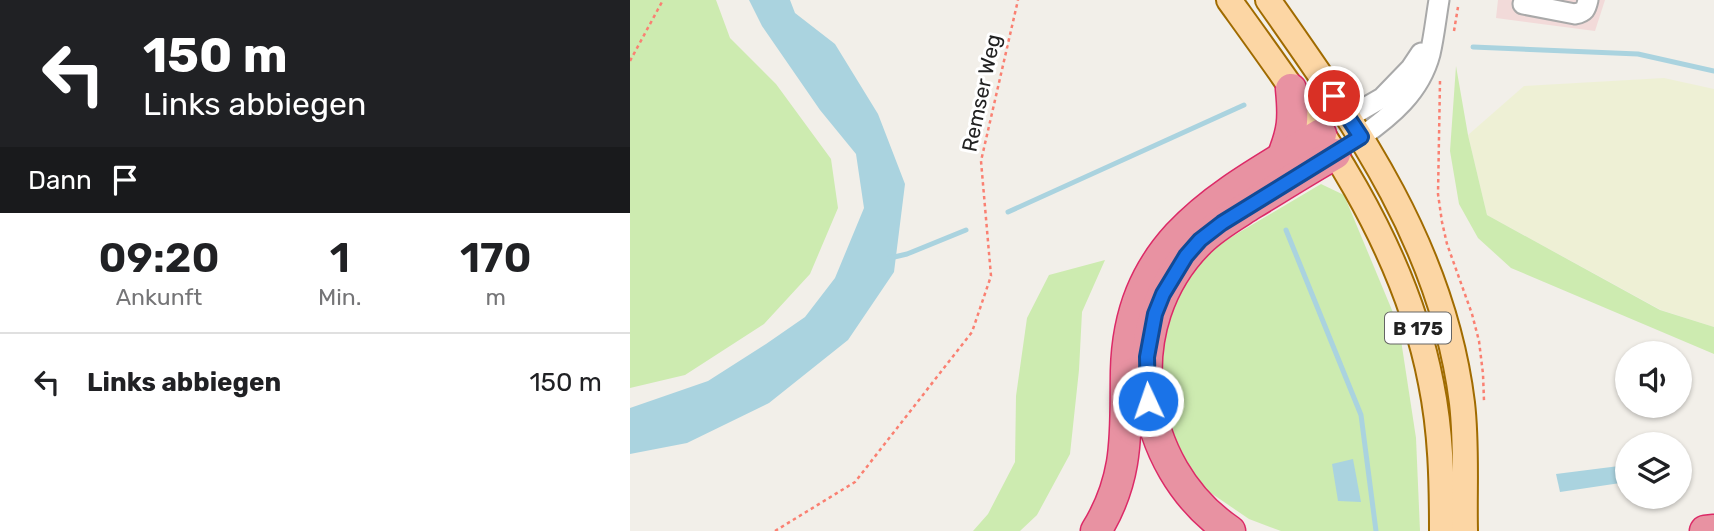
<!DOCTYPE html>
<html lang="de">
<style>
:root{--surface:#fff;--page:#f6f6f6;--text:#202124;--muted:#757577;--line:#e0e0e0}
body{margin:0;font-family:Rubik,sans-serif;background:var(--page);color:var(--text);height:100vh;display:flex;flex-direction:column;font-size:26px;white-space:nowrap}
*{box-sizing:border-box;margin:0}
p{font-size:23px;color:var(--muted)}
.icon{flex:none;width:38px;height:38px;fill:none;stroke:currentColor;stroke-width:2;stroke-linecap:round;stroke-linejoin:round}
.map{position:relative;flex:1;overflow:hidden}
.details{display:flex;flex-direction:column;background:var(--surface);width:630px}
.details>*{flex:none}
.guide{background:#202124;color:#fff;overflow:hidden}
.controls{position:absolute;left:985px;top:341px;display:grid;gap:14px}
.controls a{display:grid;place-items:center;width:77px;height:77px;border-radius:50%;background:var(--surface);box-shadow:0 2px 5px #0004;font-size:35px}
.pin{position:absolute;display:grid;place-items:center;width:60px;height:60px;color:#fff;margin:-30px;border:4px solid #fff;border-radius:50%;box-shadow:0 2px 7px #0007}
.me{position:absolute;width:77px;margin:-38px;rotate:357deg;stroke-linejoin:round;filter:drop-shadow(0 0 5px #0008)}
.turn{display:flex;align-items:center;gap:24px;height:147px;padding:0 28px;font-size:32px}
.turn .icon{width:91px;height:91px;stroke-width:2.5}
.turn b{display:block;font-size:49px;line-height:60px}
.then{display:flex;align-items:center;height:66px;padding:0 28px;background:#0003;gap:14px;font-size:26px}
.eta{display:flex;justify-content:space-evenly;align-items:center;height:119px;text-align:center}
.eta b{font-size:42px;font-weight:600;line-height:49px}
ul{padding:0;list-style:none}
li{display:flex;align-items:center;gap:21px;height:98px;padding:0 28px;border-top:2px solid var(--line)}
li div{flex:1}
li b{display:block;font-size:26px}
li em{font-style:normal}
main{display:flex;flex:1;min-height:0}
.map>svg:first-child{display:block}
.commercial{fill:#f2dad9}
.farmland{fill:#eef0d5}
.grass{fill:#cdebb0}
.water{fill:#aad3df}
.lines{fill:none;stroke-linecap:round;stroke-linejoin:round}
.stream{stroke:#aad3df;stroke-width:5}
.minor-casing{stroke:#a9a9a9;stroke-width:23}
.major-casing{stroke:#a06b00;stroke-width:28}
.highway-casing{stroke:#dc2a67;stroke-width:33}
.path{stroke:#fa8072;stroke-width:2.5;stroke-dasharray:3.5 3.5;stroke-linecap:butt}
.minor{stroke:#fff;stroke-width:19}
.major{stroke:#fcd6a4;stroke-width:24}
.highway{stroke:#e892a2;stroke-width:30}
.route-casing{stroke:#114b97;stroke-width:18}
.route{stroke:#1a73e8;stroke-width:12}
.labels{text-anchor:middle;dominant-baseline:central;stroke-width:6;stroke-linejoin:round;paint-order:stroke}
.shield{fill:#fff;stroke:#646464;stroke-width:2}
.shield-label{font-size:19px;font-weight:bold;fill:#222}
.street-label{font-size:21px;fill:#222;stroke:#fff}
</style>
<main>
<section class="details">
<div class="guide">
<div class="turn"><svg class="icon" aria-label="left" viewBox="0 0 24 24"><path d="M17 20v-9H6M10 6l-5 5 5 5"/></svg><div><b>150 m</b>Links abbiegen</div></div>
<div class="then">Dann<svg class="icon" aria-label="arrive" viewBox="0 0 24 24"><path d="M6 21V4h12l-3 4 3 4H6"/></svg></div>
</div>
<div class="eta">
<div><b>09:20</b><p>Ankunft</p></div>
<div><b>1</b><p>Min.</p></div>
<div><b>170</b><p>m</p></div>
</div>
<ul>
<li><svg class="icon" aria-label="left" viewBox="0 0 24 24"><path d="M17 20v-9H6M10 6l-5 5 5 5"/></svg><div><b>Links abbiegen</b></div><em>150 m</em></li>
</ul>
</section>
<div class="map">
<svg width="1084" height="531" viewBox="0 0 1084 531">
<rect width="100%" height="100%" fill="#f2efe9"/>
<polygon class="commercial" points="868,0 975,0 965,31 866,18"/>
<polygon class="farmland" points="1034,78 1084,89 1084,327 1031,310 857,215 838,135 894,86"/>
<g class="grass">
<polygon points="0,0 86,0 100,38 146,84 201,159 208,208 180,274 134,324 55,375 0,388"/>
<polygon points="826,66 838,135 857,215 1030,310 1084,327 1084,354 881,268 848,238 829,204 820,151"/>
<polygon points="691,184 714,195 769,327 786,438 790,531 651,531 619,519 572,487 540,437 529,363 539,304 571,255"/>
<polygon points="475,260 452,312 449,370 440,454 407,515 390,531 343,531 358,514 385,462 386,396 397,318 419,275"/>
</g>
<g class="water">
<polygon points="119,0 160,0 165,13 205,44 248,114 275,184 264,272 218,340 139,403 57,443 0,454 0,408 78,381 136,344 175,317 205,278 234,208 226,154 190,110 132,26"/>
<polygon points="723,459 731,502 708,501 702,464"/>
<polygon points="997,465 997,482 930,492 926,474"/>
</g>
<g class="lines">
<g class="stream">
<polyline points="843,47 1008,54 1084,71"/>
<polyline points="378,212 614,105"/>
<polyline points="656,230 731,415 746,531"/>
<polyline points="260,258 277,254 336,230"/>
</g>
<g class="minor-casing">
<g id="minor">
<path d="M893,4L945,14C955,12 956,9 958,0"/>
<polyline points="719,117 752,98 781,68 791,53"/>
<path d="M731,137C761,116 790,92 800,54C804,37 806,18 809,0"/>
</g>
</g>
<g class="major-casing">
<g id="major">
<path d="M599,0C684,118 773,237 801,383C811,432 812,481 812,531"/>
<path d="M638,0C726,125 813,247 832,403C837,445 834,489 835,531"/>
</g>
</g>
<g class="highway-casing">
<g id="highway">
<path d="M652,158C663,130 664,119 661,89"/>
<path d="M466,531C500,476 495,432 496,371C499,238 592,195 691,134"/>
<path d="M600,531C505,466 486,324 570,241C585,226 605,215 622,204C650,187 677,170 705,154"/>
<polyline points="1075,531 1084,530"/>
</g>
</g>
<g class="path">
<polyline points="824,31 828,7"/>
<polyline points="0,61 33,0"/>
<polyline points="810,81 808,194 812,222 817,244 842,314 849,341 853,374 854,401"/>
<polyline points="145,531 225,482 342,332 361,276 351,161 388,0"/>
</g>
<use href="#minor" class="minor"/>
<use href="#major" class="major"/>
<use href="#highway" class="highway"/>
</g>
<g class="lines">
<g class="route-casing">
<polyline id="route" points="518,401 517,357 525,314 533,294 556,256 570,240 592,223 731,137 704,96"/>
</g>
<use href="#route" class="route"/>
</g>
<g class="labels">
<rect class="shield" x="755" y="312.5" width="66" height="31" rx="5"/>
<g class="shield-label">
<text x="788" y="328">B 175</text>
</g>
<g class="street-label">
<text transform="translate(351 93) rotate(-78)">Remser Weg</text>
</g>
</g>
</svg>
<div class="controls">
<a><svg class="icon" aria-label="sound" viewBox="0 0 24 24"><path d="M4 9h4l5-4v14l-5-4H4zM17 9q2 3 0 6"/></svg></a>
<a><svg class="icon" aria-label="layers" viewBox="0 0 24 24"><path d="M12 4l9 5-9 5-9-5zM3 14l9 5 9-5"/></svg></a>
</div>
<div class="pin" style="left:704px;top:96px;background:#d93025"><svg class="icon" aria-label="arrive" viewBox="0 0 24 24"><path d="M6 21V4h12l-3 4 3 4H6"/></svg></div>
<svg class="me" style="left:518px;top:401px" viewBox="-20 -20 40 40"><circle r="17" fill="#1a73e8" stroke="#fff" stroke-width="3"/><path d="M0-11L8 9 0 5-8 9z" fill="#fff"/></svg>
</div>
</main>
